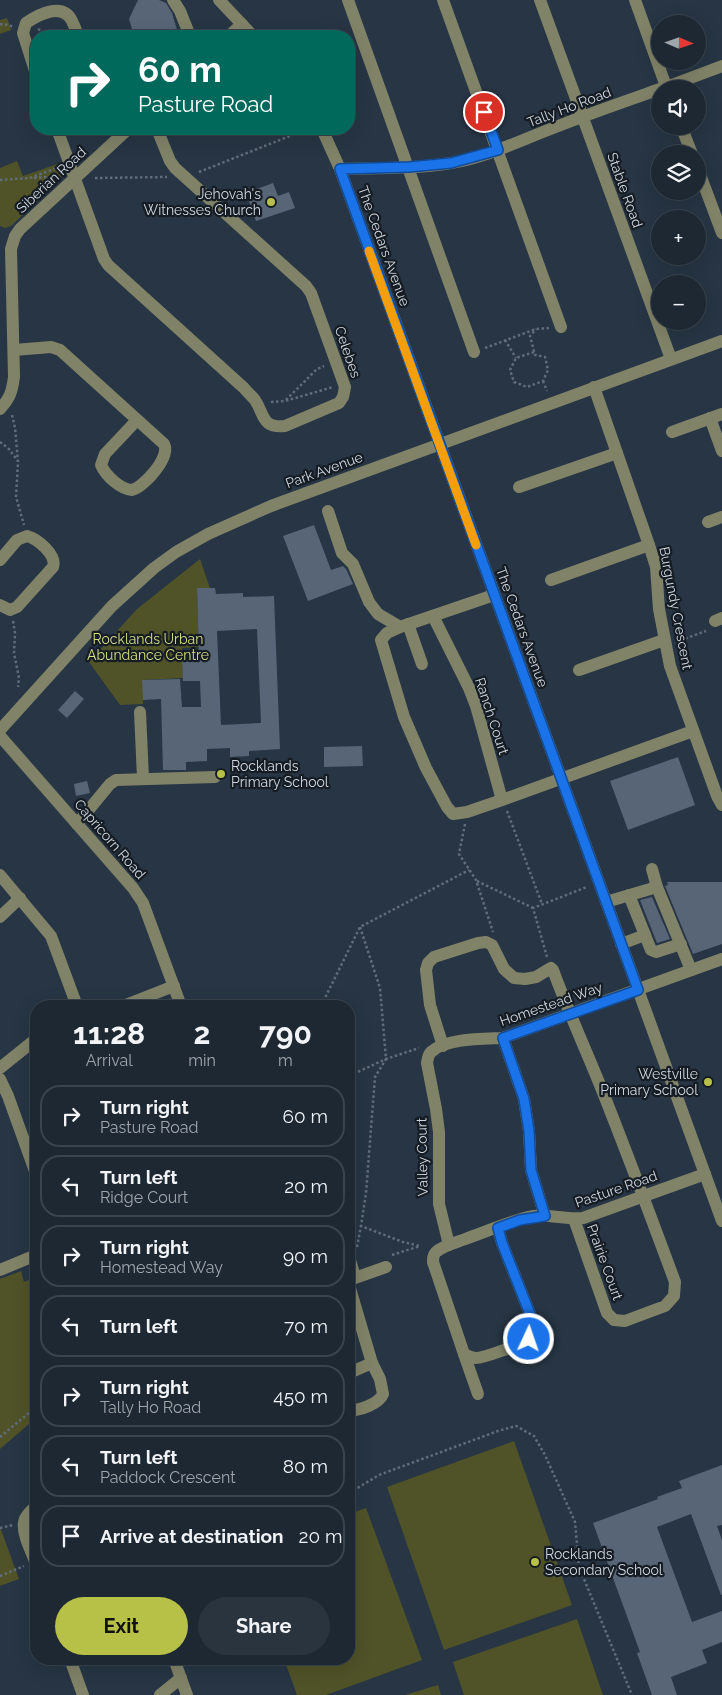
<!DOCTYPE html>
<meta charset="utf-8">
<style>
:root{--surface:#1d2833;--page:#2a343f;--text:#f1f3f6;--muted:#a0a6ac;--line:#3b444e;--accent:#b8c147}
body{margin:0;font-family:Raleway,sans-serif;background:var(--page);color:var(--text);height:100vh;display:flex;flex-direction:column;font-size:19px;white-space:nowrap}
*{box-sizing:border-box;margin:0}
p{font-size:16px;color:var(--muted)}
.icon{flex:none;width:28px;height:28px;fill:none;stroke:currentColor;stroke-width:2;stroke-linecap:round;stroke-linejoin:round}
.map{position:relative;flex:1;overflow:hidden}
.sheet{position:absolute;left:30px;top:1000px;width:325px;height:665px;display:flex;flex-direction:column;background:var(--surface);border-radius:20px;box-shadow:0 5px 20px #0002,0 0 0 1px var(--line)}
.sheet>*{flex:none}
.hud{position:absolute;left:30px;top:30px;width:325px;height:105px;border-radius:20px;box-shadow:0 5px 20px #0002,0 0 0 1px var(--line);background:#00695c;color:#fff;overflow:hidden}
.needle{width:32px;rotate:92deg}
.tools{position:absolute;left:651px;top:15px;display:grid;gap:10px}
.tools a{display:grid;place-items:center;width:55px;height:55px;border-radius:50%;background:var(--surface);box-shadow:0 5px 20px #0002,0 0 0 1px var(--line);font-size:25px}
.pin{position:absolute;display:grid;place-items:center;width:42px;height:42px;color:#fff;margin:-21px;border:2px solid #fff;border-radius:50%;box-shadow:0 1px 5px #0007}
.me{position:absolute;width:55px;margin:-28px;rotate:3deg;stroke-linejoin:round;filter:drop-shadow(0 0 4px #0008)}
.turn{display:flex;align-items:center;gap:18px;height:105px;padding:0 25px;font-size:22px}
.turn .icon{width:65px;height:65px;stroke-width:2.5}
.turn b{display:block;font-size:35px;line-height:42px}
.eta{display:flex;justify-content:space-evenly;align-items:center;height:85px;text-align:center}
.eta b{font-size:30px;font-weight:700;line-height:35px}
.cta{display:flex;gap:10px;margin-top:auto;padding:10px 25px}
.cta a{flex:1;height:58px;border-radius:30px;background:var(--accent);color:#111;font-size:20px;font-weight:700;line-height:58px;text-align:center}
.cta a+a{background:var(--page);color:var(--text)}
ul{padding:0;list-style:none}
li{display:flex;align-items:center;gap:15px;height:62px;margin:0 10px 8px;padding:0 15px;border:2px solid var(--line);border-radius:20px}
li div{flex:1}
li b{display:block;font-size:19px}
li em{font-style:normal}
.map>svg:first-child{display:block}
.green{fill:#505328}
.building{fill:#576576;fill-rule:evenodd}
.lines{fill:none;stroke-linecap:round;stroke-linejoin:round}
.path{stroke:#616d7a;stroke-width:2.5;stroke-dasharray:2.5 2.5;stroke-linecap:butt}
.minor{stroke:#808368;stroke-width:12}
.route-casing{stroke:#114b97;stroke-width:12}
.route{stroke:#1a73e8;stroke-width:9}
.slow{stroke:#f59e0b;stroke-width:9}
.poi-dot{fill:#b8c147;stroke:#161c23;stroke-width:2}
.labels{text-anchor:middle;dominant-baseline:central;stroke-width:4.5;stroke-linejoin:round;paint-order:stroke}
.street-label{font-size:14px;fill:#cfd7e1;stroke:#161c23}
.poi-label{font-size:14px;fill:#cfd7e1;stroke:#161c23;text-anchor:end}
.park-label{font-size:14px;fill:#d6de80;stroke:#161c23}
</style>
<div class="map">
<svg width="722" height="1695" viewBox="0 0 722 1695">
<rect width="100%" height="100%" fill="#273544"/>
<g class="green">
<polygon points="7,18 11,30 0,34 0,20"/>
<polygon points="17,161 23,176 60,163 62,175 60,179 11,226 5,228 0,226 0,168"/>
<polygon points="200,559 210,588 197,589 199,647 182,648 183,678 143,680 143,704 120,705 89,662 137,609"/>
<polygon points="21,1271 24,1282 36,1277 36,1418 0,1449 0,1279"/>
<polygon points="514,1441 572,1605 444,1650 387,1487"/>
<polygon points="366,1508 422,1660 326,1695 297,1695 284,1659 349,1659 349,1514"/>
<polygon points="0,1527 19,1579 0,1586"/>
<polygon points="577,1619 603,1695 464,1695 453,1662"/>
<polygon points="438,1685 441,1695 405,1695"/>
</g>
<g class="building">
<polygon points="138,0 159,0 166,3 172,13 179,36 134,36 129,19"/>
<polygon points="273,183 278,196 289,192 295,208 256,221 246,193"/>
<polygon points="314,525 331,570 343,566 346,569 353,584 308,601 283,536"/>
<path d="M197,588H215L216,594L243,593V597L274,596L280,749L249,751V756L230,757V748L207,749V761L186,762V770H163L161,699L143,700L142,680L180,679L182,707H201L200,681H183L182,658L199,657ZM257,629L261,723L221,725L217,631Z"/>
<polygon points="75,691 84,699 67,718 58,710"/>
<polygon points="362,746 363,766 324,767 324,747"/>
<polygon points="678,757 695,805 628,830 610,781"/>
<polygon points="87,781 90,793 76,796 74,784"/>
<polygon points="667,882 722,882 722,944 693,954 665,886 668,885"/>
<polygon points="652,897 670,939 657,943 640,900"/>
<polygon points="722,1465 722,1525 717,1526 722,1540 722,1595 721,1595 691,1514 657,1527 692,1622 722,1611 722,1642 702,1650 707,1663 671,1677 677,1695 652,1695 637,1653 640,1652 593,1523 658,1499 657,1497 682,1488 679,1481"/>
</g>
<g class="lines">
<g class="path">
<polyline points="0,24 9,25 13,27"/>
<polyline points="38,29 52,36"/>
<polyline points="199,172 295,134 311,134"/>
<polyline points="34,178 47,177 56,180"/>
<polyline points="95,178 167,177"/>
<polyline points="0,180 30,178 59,167"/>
<polyline points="505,340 516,358"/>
<polyline points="485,348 536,329 549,328"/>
<polyline points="534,352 516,358 510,370 514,382 527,387 543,381 548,370 545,357 535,355 530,336 536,329"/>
<polyline points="543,381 547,391"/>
<polyline points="286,400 317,369 324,366"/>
<polyline points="271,402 285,401 333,387"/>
<polyline points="12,415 15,428 18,462 16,497 24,525"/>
<polyline points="0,442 9,449 18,461"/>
<polyline points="13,621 15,633 14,653 19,678 18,687"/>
<polyline points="676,642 706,631"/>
<polyline points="507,811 542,904"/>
<polyline points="465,824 459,854 476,880 493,932"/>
<polyline points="477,881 533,908"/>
<polyline points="360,927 380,988 386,1059 375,1077 366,1193 361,1226 403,1242 420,1246"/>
<polyline points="547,957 533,908 587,887"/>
<polyline points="321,1006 360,927 469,870"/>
<polyline points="349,1076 386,1059 419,1048"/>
<polyline points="357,1247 361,1226"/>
<polyline points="392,1255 420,1246"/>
<polyline points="0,1437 36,1407"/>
<polyline points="349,1493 379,1475 498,1431 516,1426 534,1436 545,1455 575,1522 579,1567 632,1695"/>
<polyline points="0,1528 13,1525"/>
<polyline points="0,1576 24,1566"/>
</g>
<g class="minor">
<polyline points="173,0 180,11 190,36"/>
<polyline points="219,0 253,36"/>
<polyline points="348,0 474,352"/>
<polyline points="443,0 561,327"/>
<polyline points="540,0 671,359"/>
<polyline points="635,0 667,89"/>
<polyline points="229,36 242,24"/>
<path d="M36,74L23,33L26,23C39,14 63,2 72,21C74,26 77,30 77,36"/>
<polyline points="661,89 722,66"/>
<polyline points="681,126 692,154"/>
<path d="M57,129L104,259L108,265L244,388C247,392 252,396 255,400C265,415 261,428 285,426L339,403L343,397L345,387L311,293L306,286L175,168L170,161L157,129"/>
<polyline points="322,129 340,169 722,1221"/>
<path d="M340,169C377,168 414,169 451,163C484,158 517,142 548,130C585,115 623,102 660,89"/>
<polyline points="698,169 722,233"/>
<path d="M14,350L51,347L60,350L164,444C171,457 144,487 132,490C120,489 106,476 101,465L105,454L137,420"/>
<polyline points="594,387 649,545 656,567 659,609 670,666 717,796 722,805"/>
<path d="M0,409C10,398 12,392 14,377L11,249L15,236L20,229L128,129"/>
<polyline points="710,418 722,451"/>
<polyline points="672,432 722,414"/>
<polyline points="519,487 617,453"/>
<polyline points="328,511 342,553 353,564 369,602 378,614 400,627"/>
<polyline points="708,522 722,517"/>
<path d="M0,560L17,540L27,536C38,539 57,555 53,567L17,607L10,610L0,605"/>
<polyline points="551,580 649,545"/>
<polyline points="494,595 400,627 387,633 381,640 404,717 426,768 447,807 453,814 467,812 502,800 693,731"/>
<polyline points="433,616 469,688 476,706 502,800"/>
<polyline points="715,621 722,618"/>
<polyline points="408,624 422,664"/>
<polyline points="579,670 664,640"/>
<polyline points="140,712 143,778"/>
<polyline points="0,730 112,606 154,568 176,552 208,534 271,506 722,341"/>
<polyline points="0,736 133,888 143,903 181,1006"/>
<polyline points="77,824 110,784 116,780 215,777"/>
<polyline points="652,869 657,887 691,970"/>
<polyline points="0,875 51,936 77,1006"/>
<polyline points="629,895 651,950 656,952 681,944"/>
<polyline points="606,902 657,887"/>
<polyline points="0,917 20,898"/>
<polyline points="621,944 645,935"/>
<polyline points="123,1006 174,986"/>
<polyline points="503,1038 524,1099 529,1131 531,1170 545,1216"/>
<path d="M443,1046L430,1005L426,970L428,963L434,957L478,943L486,942L492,945L504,969L514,978L525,979L536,977L551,968L553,970C568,1011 586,1050 602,1090C627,1153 651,1217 675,1282L674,1296L665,1306L625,1321L614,1320L607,1313L574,1219"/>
<polyline points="0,1068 36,1039"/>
<polyline points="0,1079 8,1096 36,1174"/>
<path d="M498,1228L502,1243L534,1324C533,1329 533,1335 529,1339C523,1344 483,1358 476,1358C471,1358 468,1356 464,1354L433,1262C433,1258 433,1255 436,1252C444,1245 458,1242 468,1238C489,1231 511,1220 534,1216C550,1214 567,1220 583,1218L705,1174"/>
<path d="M449,1245L439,1204V1132L436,1109L427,1063C428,1058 428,1055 431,1052C446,1038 484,1039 503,1038L722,959"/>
<polyline points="349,1257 355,1277"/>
<polyline points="0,1270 36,1255"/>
<polyline points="349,1280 386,1267"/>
<path d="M349,1285L372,1363L380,1379L383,1394C379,1404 359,1411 349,1410"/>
<polyline points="464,1354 478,1394"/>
<polyline points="349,1373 372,1363"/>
<path d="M36,1506C32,1510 25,1515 24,1522C22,1535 32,1552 36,1564"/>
<polyline points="70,1659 83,1695"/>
<polyline points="174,1659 187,1695"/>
<polyline points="160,1695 181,1678"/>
</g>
</g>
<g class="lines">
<g class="route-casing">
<polyline id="route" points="484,112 498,150 451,163 409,167 340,169 638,990 503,1038 524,1099 529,1131 531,1170 545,1216 520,1220 498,1228 502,1243 534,1324 533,1333 529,1339"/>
</g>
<use href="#route" class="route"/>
<polyline class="slow" points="369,251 476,545"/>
</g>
<g class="poi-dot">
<circle cx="271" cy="202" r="5"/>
<circle cx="221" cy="774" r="5"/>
<circle cx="708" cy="1082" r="5"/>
<circle cx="535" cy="1562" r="5"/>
</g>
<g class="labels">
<g class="street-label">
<text transform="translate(569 107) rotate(-21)">Tally Ho Road</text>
<text transform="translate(51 180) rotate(-43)">Siberian Road</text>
<text transform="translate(625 190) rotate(70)">Stable Road</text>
<text transform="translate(384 246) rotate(70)">The Cedars Avenue</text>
<text transform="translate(348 352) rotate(71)">Celebes</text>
<text transform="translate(324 470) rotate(-20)">Park Avenue</text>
<text transform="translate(676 608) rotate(79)">Burgundy Crescent</text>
<text transform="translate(522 627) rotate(70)">The Cedars Avenue</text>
<text transform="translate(492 716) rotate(72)">Ranch Court</text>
<text transform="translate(110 839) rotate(49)">Capricorn Road</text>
<text transform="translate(551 1004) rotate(-19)">Homestead Way</text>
<text transform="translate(422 1157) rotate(-91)">Valley Court</text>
<text transform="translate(616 1189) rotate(-19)">Pasture Road</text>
<text transform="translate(605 1262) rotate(70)">Prairie Court</text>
</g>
<g class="poi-label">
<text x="261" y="194">Jehovah's<tspan x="261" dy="16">Witnesses Church</tspan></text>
<text x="231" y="766" text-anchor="start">Rocklands<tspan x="231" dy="16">Primary School</tspan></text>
<text x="698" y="1074">Westville<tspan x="698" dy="16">Primary School</tspan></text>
<text x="545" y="1554" text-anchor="start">Rocklands<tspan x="545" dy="16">Secondary School</tspan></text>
</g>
<g class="park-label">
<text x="148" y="639">Rocklands Urban<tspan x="148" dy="16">Abundance Centre</tspan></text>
</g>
</g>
</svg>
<div class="tools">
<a><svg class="needle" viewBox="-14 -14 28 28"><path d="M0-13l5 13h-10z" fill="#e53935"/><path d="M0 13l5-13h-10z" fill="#a0a6ac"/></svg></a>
<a><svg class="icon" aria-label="sound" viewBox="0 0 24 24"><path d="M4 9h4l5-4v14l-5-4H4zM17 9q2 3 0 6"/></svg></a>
<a><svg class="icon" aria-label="layers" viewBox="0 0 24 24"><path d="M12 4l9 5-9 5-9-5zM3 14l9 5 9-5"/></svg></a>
<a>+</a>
<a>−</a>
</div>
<div class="pin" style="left:484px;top:112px;background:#d93025"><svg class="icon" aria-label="arrive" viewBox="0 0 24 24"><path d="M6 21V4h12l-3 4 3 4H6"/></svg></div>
<svg class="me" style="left:529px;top:1339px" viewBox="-20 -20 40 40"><circle r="17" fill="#1a73e8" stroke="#fff" stroke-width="3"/><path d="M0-11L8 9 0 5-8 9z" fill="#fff"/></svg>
<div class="hud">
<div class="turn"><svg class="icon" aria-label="right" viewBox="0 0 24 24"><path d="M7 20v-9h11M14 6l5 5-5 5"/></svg><div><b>60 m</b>Pasture Road</div></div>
</div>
<section class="sheet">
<div class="eta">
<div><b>11:28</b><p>Arrival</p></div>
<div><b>2</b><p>min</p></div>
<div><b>790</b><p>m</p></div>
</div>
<ul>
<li><svg class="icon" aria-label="right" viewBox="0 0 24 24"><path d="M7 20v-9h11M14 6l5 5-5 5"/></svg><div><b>Turn right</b><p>Pasture Road</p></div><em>60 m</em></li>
<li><svg class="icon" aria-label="left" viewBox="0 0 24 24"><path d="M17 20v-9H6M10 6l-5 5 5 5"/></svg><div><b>Turn left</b><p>Ridge Court</p></div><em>20 m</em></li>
<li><svg class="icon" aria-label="right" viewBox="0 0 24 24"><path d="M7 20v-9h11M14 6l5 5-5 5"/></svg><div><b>Turn right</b><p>Homestead Way</p></div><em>90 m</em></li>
<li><svg class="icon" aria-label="left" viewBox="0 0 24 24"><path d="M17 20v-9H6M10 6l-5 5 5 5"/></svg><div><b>Turn left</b></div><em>70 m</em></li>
<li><svg class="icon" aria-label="right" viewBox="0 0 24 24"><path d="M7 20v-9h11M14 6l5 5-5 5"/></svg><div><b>Turn right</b><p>Tally Ho Road</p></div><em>450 m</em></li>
<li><svg class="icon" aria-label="left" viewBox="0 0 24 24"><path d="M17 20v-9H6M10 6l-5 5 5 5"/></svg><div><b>Turn left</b><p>Paddock Crescent</p></div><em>80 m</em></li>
<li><svg class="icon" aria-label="arrive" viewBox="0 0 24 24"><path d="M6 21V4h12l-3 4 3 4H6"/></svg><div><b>Arrive at destination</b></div><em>20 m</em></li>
</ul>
<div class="cta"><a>Exit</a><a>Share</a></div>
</section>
</div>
